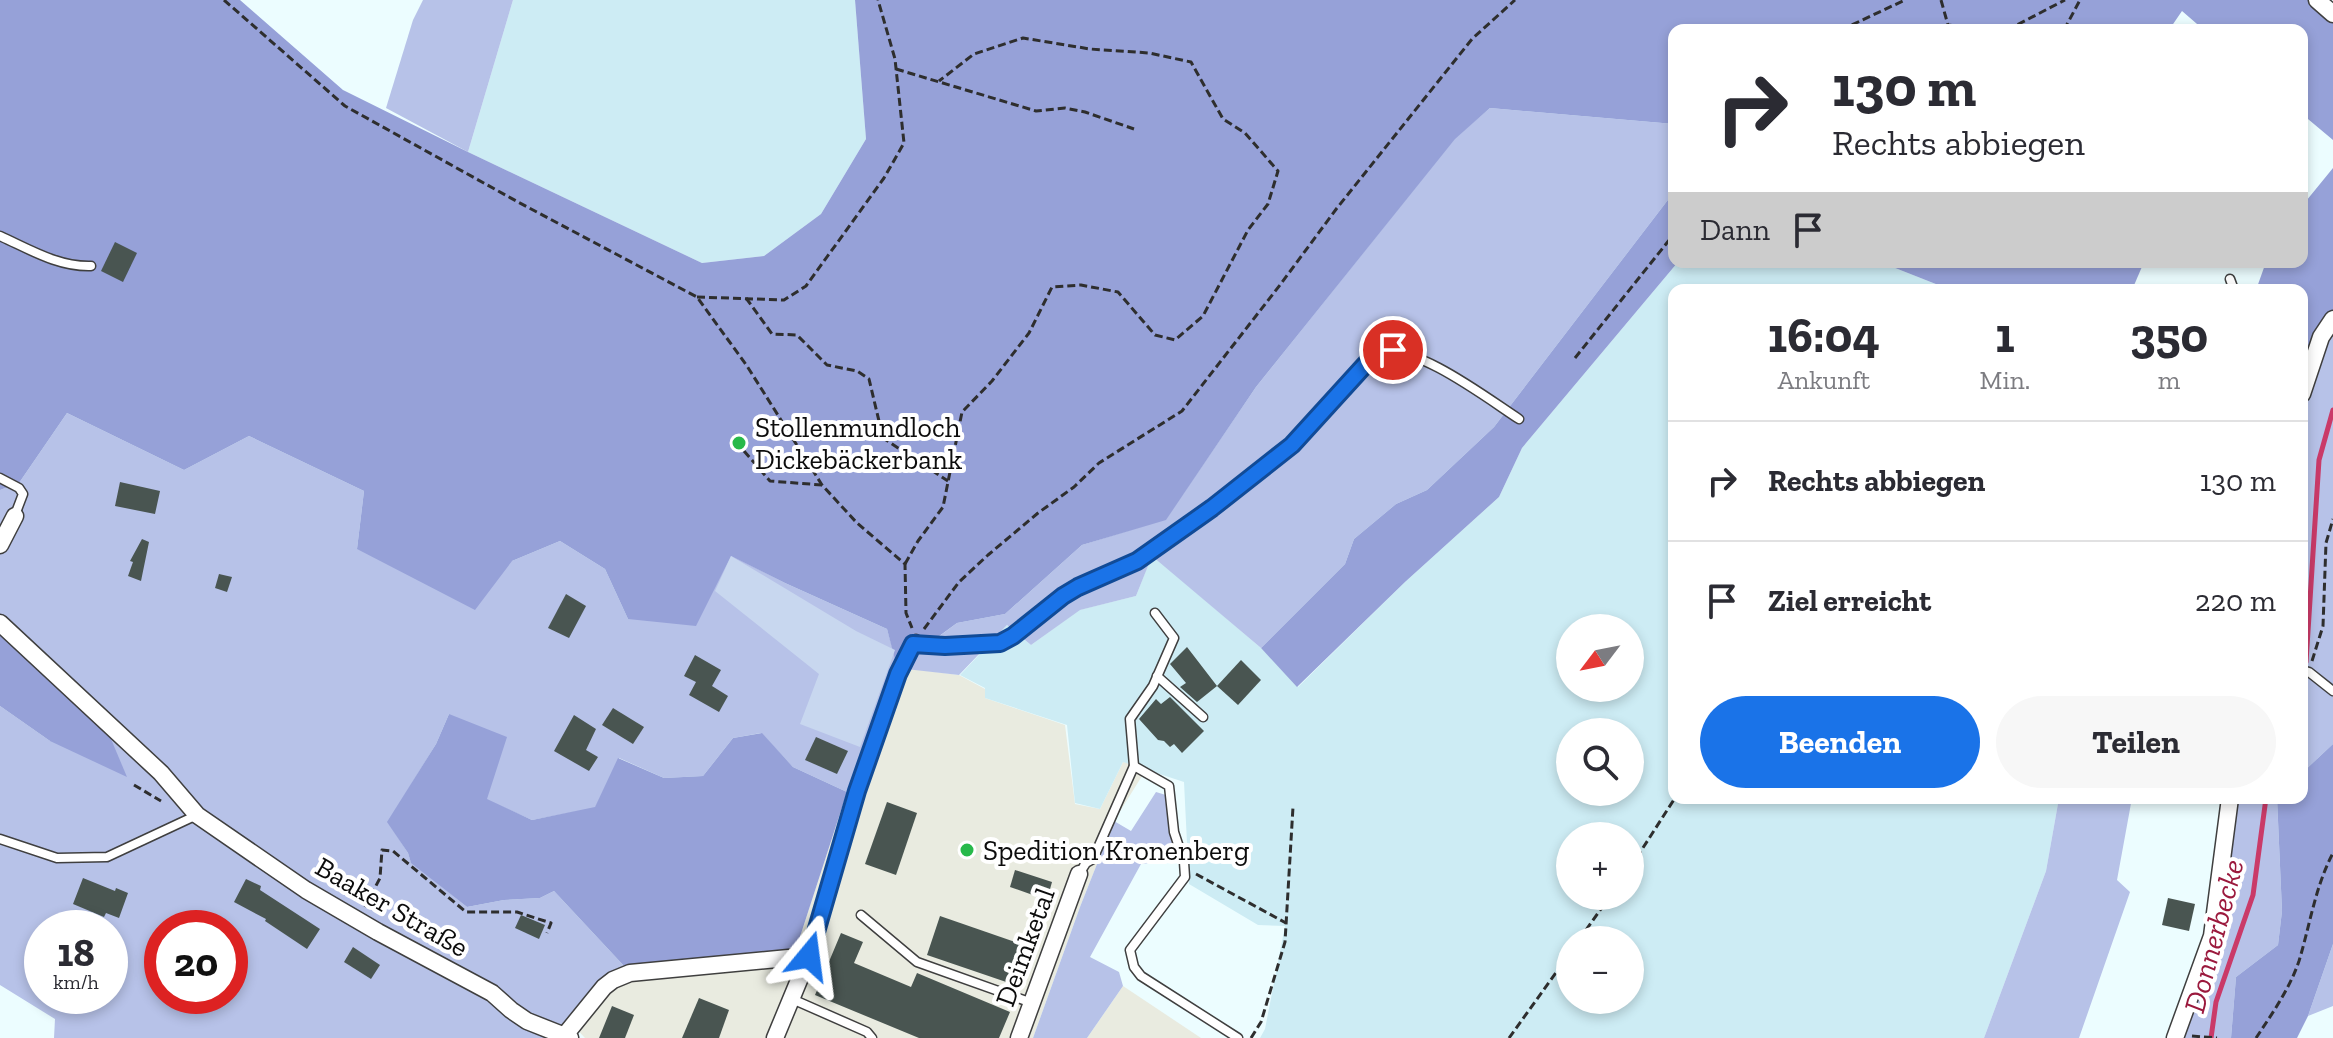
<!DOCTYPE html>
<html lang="de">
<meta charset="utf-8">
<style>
:root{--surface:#fff;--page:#f7f7f7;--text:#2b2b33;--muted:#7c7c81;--line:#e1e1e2;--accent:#1a73e8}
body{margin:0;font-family:"Zilla Slab",serif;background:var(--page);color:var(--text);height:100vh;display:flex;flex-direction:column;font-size:30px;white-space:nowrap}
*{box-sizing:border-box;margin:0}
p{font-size:26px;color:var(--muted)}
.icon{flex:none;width:44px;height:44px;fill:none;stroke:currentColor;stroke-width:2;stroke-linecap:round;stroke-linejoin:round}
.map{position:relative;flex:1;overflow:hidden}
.details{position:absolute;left:1668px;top:284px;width:640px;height:520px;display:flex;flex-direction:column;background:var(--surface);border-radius:16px;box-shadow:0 4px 12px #0003}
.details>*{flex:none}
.guide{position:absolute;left:1668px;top:24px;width:640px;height:244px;border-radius:16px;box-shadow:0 4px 12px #0003;background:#fff;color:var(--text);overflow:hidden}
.needle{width:52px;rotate:238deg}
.buttons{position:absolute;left:1556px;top:614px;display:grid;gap:16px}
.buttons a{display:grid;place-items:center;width:88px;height:88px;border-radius:50%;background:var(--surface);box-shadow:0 4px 12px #0003;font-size:40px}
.speed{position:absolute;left:24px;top:910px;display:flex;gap:16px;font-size:40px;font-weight:700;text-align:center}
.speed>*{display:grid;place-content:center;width:104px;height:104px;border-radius:50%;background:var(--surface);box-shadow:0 4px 12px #0003;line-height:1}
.speed small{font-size:20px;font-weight:400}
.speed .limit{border:12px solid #d22;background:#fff;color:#111}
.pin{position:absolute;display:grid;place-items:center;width:68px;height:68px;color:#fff;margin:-34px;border:4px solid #fff;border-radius:50%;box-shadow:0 2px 8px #0007}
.me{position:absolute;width:88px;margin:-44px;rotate:16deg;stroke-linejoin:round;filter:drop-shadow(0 0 6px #0008)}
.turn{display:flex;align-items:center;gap:28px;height:168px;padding:0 32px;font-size:36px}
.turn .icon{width:104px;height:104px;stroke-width:2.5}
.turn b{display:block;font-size:56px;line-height:68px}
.then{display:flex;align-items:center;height:76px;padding:0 32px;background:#0003;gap:16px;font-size:30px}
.eta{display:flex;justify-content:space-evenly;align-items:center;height:136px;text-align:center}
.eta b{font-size:48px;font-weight:800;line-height:56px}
.cta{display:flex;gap:16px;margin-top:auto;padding:16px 32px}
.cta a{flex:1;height:92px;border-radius:48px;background:var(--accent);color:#fff;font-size:32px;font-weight:800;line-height:92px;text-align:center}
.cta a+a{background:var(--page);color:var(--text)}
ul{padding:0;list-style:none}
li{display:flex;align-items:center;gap:24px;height:120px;padding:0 32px;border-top:2px solid var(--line)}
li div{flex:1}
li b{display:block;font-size:30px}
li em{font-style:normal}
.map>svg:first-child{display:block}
.industrial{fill:#e9ebe0}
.farmland{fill:#cdecf4;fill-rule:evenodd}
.green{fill:#b7c2e8;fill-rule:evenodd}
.forest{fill:#96a1d8}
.pitch{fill:#c8d7ef}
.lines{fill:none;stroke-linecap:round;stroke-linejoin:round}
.stream{stroke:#ca3a68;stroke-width:5}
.building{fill:#495551}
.service-casing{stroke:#3f3f3f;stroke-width:11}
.minor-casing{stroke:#3f3f3f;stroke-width:19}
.path{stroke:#2e2e2e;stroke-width:3;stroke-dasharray:8 4;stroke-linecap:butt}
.service{stroke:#fff;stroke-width:8}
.minor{stroke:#fff;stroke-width:16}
.route-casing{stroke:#114b97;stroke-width:20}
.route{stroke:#1a73e8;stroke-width:14}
.poi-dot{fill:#27b94a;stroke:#fff;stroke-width:3}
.labels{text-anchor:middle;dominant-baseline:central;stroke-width:8;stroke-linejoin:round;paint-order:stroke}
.poi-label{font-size:28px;fill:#0c0c0c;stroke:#fff;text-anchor:start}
.street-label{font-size:28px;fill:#0c0c0c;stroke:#fff}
.water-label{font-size:30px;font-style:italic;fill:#9b193d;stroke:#fff}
</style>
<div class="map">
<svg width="2333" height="1038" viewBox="0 0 2333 1038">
<rect width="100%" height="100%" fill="#ecfdff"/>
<g class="industrial">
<polygon points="897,667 959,675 985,689 985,698 1065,725 1075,804 1100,809 1123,762 1147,768 1114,821 1080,907 1033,1038 585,1038 567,1019 624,966 796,949 847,792"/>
<polygon points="1123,986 1201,1038 1087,1038"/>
</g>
<g class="farmland">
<polygon points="513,0 855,0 866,139 821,214 764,256 702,263 468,152"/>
<path d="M1678,262H1880L1951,290H1674V798H2059L2046,871L1984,1038H1260L1265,1029L1285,926L1258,925L1189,884L1184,782L1123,762L1100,809L1075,803L1067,725L985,698V688L960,675L1007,625L1031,645L1079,610L1136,596L1152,555L1261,648L1298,687L1405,582L1499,497L1522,448ZM1570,628H1630V688H1570ZM1570,732H1630V792H1570ZM1570,836H1630V896H1570ZM1570,940H1630V1000H1570Z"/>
</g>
<g class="green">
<polygon points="423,0 513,0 468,152 386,108 413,20"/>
<path d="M1490,108L1674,124V192L1494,427L1427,490L1396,504L1354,539L1345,564L1261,648L1152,556L1136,596L1080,610L1031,645L1007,625L959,675L897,668L847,792L793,767L761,733L733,738L703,776L664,778L619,758L595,808L532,820L487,800L449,714L436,744L388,822L408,853L411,862L467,907L504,900L540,898L554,891L624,966L567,1019L550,1038H54L55,1019L0,985V706L50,741L95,701L46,653L0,617V490L19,483L67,413L184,470L249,436L364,491L357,549L512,561L560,541L605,569L628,619L730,555L785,583L887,629L898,667L957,623L1005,614L1082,545L1166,519L1256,387L1455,138ZM42,928H110V996H42ZM162,928H230V996H162Z"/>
<polygon points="2333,325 2333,744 2302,773 2302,407 2325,337"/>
<polygon points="1156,792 1169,796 1171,834 1177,854 1175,860 1141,864 1090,957 1119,972 1123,986 1087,1038 1033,1038 1080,907 1114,821 1131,831"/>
<polygon points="2059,798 2132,798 2117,880 2130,892 2079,1038 1984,1038 2046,871"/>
<polygon points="2234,798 2277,798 2282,911 2278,945 2236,977 2231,1038 2181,1038 2218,938"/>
<polygon points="2333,944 2333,1006 2308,1016"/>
</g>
<g class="forest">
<polygon points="0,0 240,0 343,90 468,152 702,263 764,256 821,214 866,139 855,0 2317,0 2333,16 2333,140 2302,114 2302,30 2204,30 2182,11 2169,30 1674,30 1674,124 1490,108 1455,139 1256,387 1166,520 1082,545 1005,614 957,623 897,667 887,629 785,583 731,556 696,626 628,619 605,569 560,541 512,561 475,610 357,549 364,491 249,436 184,470 67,413 19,483 0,490"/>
<polygon points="2333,168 2333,314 2302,376 2302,290 2256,290 2266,262 2302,262 2302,206"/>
<polygon points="1674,192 1674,262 1678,262 1522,448 1499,497 1405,582 1297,687 1261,648 1345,564 1354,539 1396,504 1427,490 1494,427"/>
<polygon points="1880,262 2144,262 2132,290 1951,290"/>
<polygon points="0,617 46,653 95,701 127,777 50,741 0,706"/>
<polygon points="449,714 507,737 487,799 532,820 595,807 618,758 664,778 703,776 733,738 762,733 793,767 847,792 796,949 624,966 554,891 540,898 504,900 467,907 411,863 408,853 387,822 436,744"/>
<polygon points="2333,744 2333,944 2308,1016 2297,1038 2231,1038 2236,977 2278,945 2282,911 2277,798 2302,798 2302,773"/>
</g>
<polygon class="pitch" points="731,556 856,631 895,650 860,747 800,724 819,674 715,591"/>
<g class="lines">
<g class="stream">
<polyline points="2306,662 2319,460 2333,410"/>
<polyline points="2302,678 2303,676"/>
<polyline points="2211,1038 2216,1002 2253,895 2266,798"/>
</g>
</g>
<g class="building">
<polygon points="115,242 137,253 123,282 101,271"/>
<polygon points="120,482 160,491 155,514 115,506"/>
<polygon points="142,539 149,542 141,581 128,576 133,562 130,561"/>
<polygon points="219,574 232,577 227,592 215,588"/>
<polygon points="566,594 586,606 569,638 548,628"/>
<polygon points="1187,647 1217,686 1197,702 1180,687 1186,683 1170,664"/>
<polygon points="695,655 721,670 712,686 728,696 719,712 689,695 696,682 684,676"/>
<polygon points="1241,660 1261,680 1238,705 1217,686"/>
<polygon points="1170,697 1204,731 1182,753 1174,744 1170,747 1164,741 1158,740 1139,719 1156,699 1161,704"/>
<polygon points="613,708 644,727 633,744 602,725"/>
<polygon points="574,715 596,729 586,750 598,757 589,771 554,751"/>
<polygon points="816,737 848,751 837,774 805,760"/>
<polygon points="887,802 917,813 896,875 865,864"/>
<polygon points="1015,870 1052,882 1047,900 1010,887"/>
<polygon points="83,878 115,891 116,888 128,893 119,918 106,913 104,917 73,904"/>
<polygon points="246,879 261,886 260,890 320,929 307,949 265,921 266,919 234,902"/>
<polygon points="2168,898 2195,904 2189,931 2162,925"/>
<polygon points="521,915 545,925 539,939 515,928"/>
<polygon points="940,916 1027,946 1015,985 927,955"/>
<polygon points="841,933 863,942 854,963 911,987 917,973 1010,1012 999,1038 919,1038 815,995"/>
<polygon points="353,947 380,965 371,979 344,962"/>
<polygon points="699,998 729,1010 719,1038 682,1038"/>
<polygon points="612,1006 634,1015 625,1038 599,1038"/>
</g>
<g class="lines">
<g class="service-casing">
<g id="service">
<path d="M0,236C29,249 58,267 91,266"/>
<polyline points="2230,279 2234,290"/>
<polyline points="0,478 19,488 23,494 15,515"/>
<path d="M913,644L945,646L1000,643L1008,640L1063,596L1078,587L1137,561L1212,508L1292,445L1379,352C1415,343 1488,399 1519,419"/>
<polyline points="2302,670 2309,672 2333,691"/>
<polyline points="1157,676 1203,717"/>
<polyline points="1134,766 1169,786 1174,832 1184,862 1185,877 1130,950 1134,967 1141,976 1238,1038"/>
<polyline points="0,839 57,858 107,857 197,815"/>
<polyline points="1079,874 1086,863 1093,859 1134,766 1130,719 1153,686 1174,638 1155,613"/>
<polyline points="861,915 917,962 1032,1003"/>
<path d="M809,956C839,852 867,734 916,639"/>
<polyline points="792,999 867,1032 872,1038"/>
</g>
</g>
<g class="minor-casing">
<g id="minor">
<polyline points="2317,0 2333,14"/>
<polyline points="2302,394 2321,337 2333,319"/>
<polyline points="0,545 15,516"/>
<polyline points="0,623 161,773 197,815 306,890 378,932 492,993 511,1010 527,1021 570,1038"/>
<polyline points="565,1035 604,987 613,980 630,973 809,956 775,1038"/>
<polyline points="1019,1038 1079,874"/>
<polyline points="2175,1038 2212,936 2230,798"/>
</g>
</g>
<g class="path">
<polyline points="224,0 345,106 518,202 697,297 747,366 822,485 857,523 905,564 906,613 912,628"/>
<polyline points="1941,0 1948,25 1988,30"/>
<polyline points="1841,30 1905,0"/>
<polyline points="2007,30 2065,0"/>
<polyline points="2064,30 2080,0"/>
<polyline points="896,69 1036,111 1065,108 1085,112 1134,129"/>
<polyline points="697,297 784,300 806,286 884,178 904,143 895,59 878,0"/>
<polyline points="746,298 772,334 797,335 827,365 857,371 869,379 883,438 948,481"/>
<polyline points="1575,358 1674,234"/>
<polyline points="744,451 770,481 822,485"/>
<polyline points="905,564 918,541 943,507 962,412 992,381 1029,333 1052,287 1081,285 1118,292 1155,335 1175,340 1203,316 1248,230 1268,204 1278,171 1245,133 1223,119 1191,62 1149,53 1090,49 1023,38 974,54 939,81"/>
<polyline points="924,629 959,582 988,555 1038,513 1074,487 1099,463 1182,411 1280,285 1337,208 1472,39 1515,0"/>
<polyline points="2312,661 2323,626 2326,543 2333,519"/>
<polyline points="134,785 161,801"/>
<polyline points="1630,868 1675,798"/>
<polyline points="1196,874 1286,923"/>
<polyline points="365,907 380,878 382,850 393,851 466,912 517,912 551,923 547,933"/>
<polyline points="1579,940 1610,896"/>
<polyline points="2192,1036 2217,1038"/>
<polyline points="1251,1038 1261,1022 1285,942 1293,807"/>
<polyline points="1509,1038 1570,953"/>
<path d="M2256,1038C2272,1014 2290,988 2299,961C2310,925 2315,887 2333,853"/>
</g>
<use href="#service" class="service"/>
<use href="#minor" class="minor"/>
</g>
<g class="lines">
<g class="route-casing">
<polyline id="route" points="809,956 857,791 898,674 913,644 945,646 1000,643 1013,636 1063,596 1078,587 1137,561 1212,508 1292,445 1374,355 1379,352 1393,350"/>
</g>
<use href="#route" class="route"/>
</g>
<g class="poi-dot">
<circle cx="739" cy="443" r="8"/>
<circle cx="967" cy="850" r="8"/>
</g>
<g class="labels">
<g class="poi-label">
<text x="755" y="427">Stollenmundloch<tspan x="755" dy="32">Dickebäckerbank</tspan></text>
<text x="983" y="850">Spedition Kronenberg</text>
</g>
<g class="street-label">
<text transform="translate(392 907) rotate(30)">Baaker Straße</text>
<text transform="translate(1025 947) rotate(-70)">Deimketal</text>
</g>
<g class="water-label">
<text transform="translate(2214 936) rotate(-75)">Donnerbecke</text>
</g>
</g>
</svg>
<div class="buttons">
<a><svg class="needle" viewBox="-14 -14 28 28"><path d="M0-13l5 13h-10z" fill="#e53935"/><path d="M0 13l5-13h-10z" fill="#7c7c81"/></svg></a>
<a><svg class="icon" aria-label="search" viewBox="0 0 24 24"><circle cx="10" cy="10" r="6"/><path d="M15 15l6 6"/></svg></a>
<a>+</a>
<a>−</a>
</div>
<div class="speed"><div>18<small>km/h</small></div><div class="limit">20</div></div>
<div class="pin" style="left:1393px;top:350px;background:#d93025"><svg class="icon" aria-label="arrive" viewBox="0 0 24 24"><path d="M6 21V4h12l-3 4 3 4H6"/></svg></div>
<svg class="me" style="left:809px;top:956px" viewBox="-20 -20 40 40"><path d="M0-17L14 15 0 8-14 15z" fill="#1a73e8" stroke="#fff" stroke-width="4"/></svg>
<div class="guide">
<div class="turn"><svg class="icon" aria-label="right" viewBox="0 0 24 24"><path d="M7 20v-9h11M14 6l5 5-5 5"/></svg><div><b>130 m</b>Rechts abbiegen</div></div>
<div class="then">Dann<svg class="icon" aria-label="arrive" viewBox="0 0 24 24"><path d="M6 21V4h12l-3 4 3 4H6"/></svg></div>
</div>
<section class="details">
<div class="eta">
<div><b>16:04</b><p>Ankunft</p></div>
<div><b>1</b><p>Min.</p></div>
<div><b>350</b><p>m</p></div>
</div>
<ul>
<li><svg class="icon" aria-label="right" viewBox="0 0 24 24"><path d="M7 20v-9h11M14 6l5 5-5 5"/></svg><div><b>Rechts abbiegen</b></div><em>130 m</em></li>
<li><svg class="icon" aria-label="arrive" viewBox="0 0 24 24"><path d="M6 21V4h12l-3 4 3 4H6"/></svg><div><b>Ziel erreicht</b></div><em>220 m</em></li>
</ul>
<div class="cta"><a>Beenden</a><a>Teilen</a></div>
</section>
</div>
